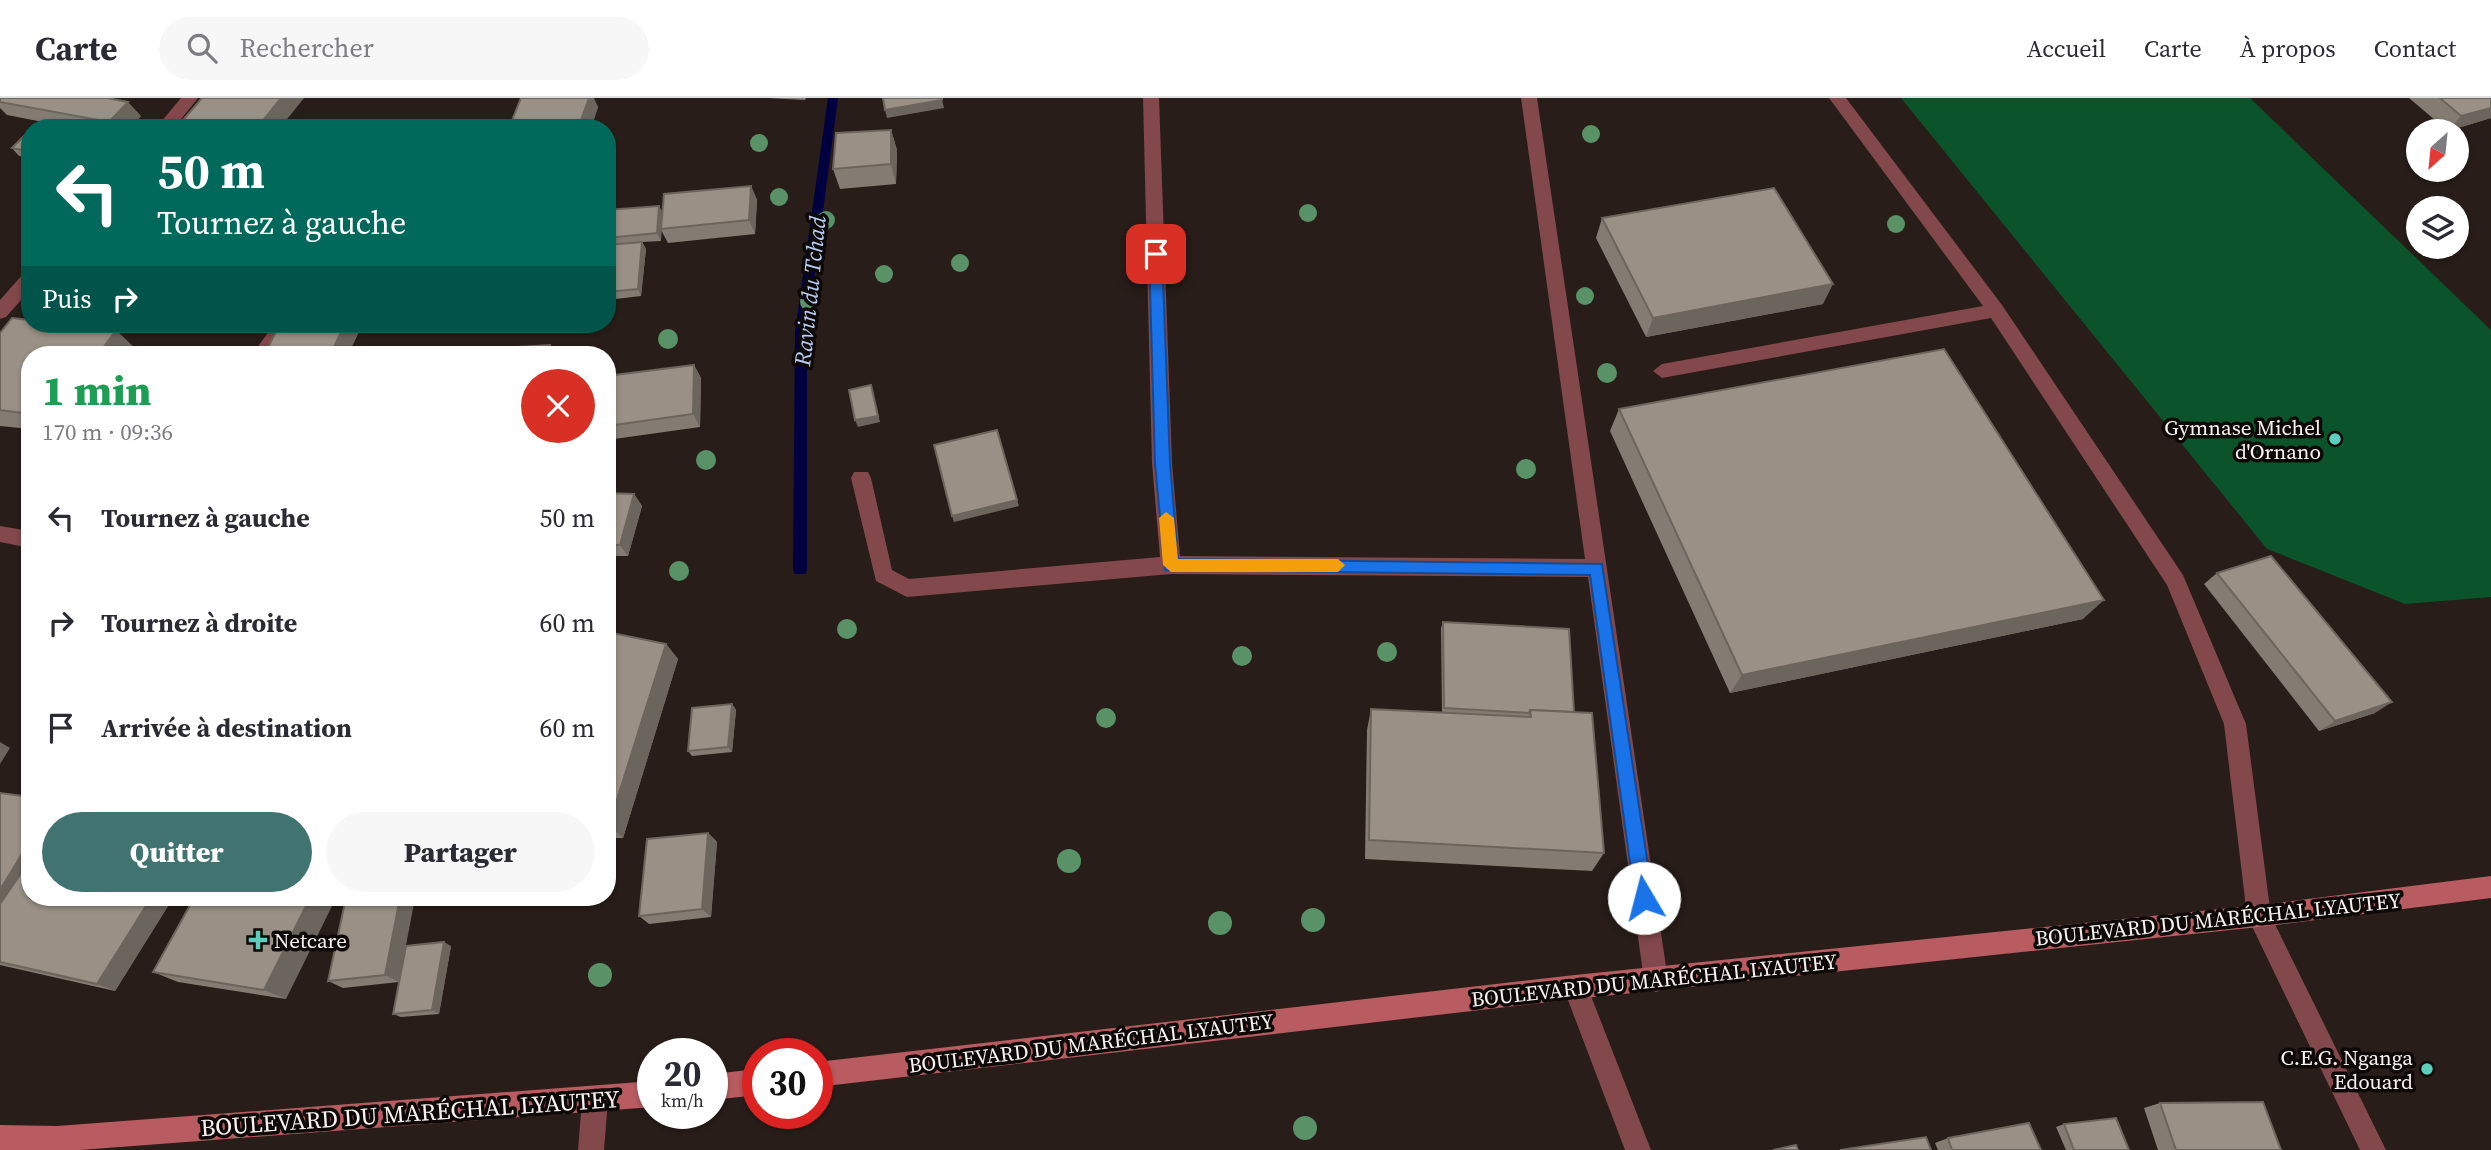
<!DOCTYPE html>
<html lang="fr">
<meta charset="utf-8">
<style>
:root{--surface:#fff;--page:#f7f7f7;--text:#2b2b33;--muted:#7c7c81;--line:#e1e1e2;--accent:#417471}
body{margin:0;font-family:"Source Serif 4",serif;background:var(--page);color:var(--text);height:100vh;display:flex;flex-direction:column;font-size:26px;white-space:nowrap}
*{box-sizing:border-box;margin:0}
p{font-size:23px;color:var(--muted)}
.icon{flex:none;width:38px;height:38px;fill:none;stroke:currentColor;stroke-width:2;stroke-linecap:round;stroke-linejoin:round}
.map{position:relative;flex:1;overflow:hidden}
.side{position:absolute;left:21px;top:248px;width:595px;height:560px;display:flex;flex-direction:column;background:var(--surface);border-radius:28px;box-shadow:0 2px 5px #0004}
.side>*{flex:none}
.hud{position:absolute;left:21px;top:21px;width:595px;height:214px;border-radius:28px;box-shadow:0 2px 5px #0004;background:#00695c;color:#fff;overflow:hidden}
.needle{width:46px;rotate:207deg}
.fabs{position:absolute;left:2406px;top:21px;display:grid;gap:14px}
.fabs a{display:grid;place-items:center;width:63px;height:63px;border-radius:50%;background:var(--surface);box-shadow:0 2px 5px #0004;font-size:35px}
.speed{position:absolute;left:637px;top:940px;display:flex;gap:14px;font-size:35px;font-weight:700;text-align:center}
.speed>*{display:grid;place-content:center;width:91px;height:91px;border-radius:50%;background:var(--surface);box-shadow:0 2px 5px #0004;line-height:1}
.speed small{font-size:18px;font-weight:400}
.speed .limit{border:10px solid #d22;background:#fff;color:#111}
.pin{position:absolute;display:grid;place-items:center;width:60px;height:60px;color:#fff;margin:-30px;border-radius:14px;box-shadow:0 4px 10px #0006}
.me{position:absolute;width:77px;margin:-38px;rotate:352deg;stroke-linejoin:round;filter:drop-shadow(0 0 5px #0008)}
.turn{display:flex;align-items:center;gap:24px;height:147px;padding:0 21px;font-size:32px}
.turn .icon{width:91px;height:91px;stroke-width:2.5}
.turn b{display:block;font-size:49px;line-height:60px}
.then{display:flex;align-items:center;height:66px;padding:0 21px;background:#0003;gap:14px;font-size:26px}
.round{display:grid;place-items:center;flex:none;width:74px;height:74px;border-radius:37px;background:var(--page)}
.head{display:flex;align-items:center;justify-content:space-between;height:119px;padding:0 21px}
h1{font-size:42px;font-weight:800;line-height:52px;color:#1e9e55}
.cta{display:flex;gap:14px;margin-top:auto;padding:14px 21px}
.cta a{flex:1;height:80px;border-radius:42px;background:var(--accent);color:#fff;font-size:28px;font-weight:800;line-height:80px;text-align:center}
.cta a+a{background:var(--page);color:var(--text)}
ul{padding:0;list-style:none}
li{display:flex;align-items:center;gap:21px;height:105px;padding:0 21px}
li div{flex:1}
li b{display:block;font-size:26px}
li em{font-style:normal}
header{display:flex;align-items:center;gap:42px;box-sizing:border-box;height:98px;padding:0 35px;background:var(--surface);border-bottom:2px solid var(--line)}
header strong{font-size:33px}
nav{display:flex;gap:38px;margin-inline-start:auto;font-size:24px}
.search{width:490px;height:63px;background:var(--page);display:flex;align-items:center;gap:18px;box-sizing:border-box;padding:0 24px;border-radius:38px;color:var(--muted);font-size:26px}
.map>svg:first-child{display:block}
.green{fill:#0a532b}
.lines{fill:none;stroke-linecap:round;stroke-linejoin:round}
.stream{fill:#000040;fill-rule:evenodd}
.lane{fill:#82484b;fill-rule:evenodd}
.street{fill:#82484b;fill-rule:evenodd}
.secondary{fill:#b95c62;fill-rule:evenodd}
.tree{fill:#599266}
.wall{fill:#847c72}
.shaded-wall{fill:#6c655d}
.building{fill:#9a9085;stroke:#6c655d;stroke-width:2}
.route{fill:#1a73e8;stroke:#114b97;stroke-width:2}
.slow{fill:#f59e0b}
.poi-dot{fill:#5bcebc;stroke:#0d0907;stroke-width:2.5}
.labels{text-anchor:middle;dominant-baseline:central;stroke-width:7;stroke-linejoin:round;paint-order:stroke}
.poi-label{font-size:21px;fill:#faf2ef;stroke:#0d0907;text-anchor:end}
.street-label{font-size:21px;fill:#faf2ef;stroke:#0d0907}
.water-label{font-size:23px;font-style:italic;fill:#b8ccf3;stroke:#0d0907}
.near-street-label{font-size:24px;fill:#faf2ef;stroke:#0d0907}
</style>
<header>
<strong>Carte</strong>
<div class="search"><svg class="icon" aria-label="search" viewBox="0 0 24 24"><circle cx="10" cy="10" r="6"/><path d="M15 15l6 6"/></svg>Rechercher</div>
<nav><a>Accueil</a><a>Carte</a><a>À propos</a><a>Contact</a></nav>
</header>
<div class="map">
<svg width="2491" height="1052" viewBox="0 0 2491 1052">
<rect width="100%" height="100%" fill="#281d18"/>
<polygon class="green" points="1901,0 2250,0 2491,232 2491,499 2405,506 2267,451"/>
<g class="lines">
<polygon class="stream" points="828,0 838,0 807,234 807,472 805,476 795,476 793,472 795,234"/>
<polygon class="lane" points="1829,0 1846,0 2002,207 2183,477 2246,626 2271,818 2267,826 2259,829 2251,826 2247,818 2224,626 2167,487 1991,220 1662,280 1653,273 1662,266 1983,208"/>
<g class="street">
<polygon points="181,0 198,0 174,30 156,30"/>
<polygon points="1143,0 1159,0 1172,365 1180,458 1585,461 1521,0 1537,0 1668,882 1665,891 1656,894 1647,891 1644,882 1588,479 1171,476 907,499 876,483 851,380 854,374 868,374 871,380 892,472 909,481 1160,459 1152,365"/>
<polygon points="30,173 30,192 6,219 0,221 0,202 24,175"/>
<polygon points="276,231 285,238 271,257 252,257 269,233"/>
<polygon points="0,428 30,433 30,450 0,444"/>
<polygon points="2259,807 2267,810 2386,1052 2360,1052 2247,818 2251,810"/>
<polygon points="1575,877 1584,880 1651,1052 1625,1052 1563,889 1566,880"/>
<polygon points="595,989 604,993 608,1002 604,1052 578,1052 582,1002 586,993"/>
</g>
<g class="secondary">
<polygon points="2491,778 2491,800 2259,829 1575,901 817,989 817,964 1575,877 2259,807"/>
<polygon points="758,971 758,997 712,1002 712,976"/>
<polygon points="653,983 653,1009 80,1052 0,1052 0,1027 57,1028"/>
</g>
</g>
<g class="tree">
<circle cx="1591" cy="36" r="9"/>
<circle cx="759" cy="45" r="9"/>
<circle cx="779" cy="99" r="9"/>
<circle cx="1308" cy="115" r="9"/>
<circle cx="826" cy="122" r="9"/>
<circle cx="1896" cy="126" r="9"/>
<circle cx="960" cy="165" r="9"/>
<circle cx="884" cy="176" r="9"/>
<circle cx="1585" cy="198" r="9"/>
<circle cx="809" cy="204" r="9"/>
<circle cx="668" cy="241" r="10"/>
<circle cx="1607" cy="275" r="10"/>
<circle cx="706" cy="362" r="10"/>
<circle cx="1526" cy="371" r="10"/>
<circle cx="679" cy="473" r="10"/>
<circle cx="847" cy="531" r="10"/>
<circle cx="1387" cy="554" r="10"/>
<circle cx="1242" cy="558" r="10"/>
<circle cx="1106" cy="620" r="10"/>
<circle cx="1069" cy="763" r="12"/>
<circle cx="1313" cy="822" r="12"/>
<circle cx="1220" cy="825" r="12"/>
<circle cx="600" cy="877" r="12"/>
<circle cx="1305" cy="1030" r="12"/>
</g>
<g class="wall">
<polygon points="0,0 141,18 130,30 74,30 7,17 0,10"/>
<polygon points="767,0 806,0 805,2"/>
<polygon points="2409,0 2491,0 2491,20 2448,33"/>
<polygon points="598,9 591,30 514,30 511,25"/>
<polygon points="30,32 30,60 19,58 12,50"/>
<polygon points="891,32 897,52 896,86 840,91 833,71"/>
<polygon points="751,88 757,102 755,136 668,145 661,132 661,143 642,144 646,151 641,198 607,202 607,112 659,108 662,114"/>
<polygon points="1602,120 1823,206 1646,239 1596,140"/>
<polygon points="0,235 136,251 132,257 30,257 30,331 0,328"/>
<polygon points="694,267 701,280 700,329 607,342 607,278"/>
<polygon points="1619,311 2083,521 1730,595 1610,333"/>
<polygon points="607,395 634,396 642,408 628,458 607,458"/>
<polygon points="2217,475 2375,615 2319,633 2204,486"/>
<polygon points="1443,524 1574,614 1604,755 1592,773 1365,761 1367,632 1371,611 1442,614 1441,530"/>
<polygon points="607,534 666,546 678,561 623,740 607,740"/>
<polygon points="732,606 736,612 732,654 692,658 688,653"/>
<polygon points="0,695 30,800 168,808 115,893 0,867"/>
<polygon points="708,735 717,744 711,819 649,826 639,818"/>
<polygon points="194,800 286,901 178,884 153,874"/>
<polygon points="346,800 399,884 343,890 328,883"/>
<polygon points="451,848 439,916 401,919 393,916"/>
<polygon points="2160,1005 2281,1052 2158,1052 2144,1010"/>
<polygon points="2064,1026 2129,1052 2066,1052 2056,1029"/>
<polygon points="1948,1040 2041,1052 1938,1052 1935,1045"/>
</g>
<g class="shaded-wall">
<polygon points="281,0 304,0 280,30 257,30"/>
<polygon points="589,0 594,0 598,9 591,30 582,30 580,25"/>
<polygon points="942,2 944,10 887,20 885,12"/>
<polygon points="128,4 141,18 130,30 114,30 109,24"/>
<polygon points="2491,10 2491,20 2448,33 2461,18"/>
<polygon points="891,32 897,52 896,86 891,66"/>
<polygon points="751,88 757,102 755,136 749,122"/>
<polygon points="659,108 663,115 661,143 657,135"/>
<polygon points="642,144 646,151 641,198 638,191"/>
<polygon points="1833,186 1823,206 1646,239 1653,220"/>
<polygon points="345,226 355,226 360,232 348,257 330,257"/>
<polygon points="116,232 136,251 132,257 98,257"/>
<polygon points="550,247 557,257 548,257"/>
<polygon points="694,267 701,280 700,329 693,316"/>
<polygon points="871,287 880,324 858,329 855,322"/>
<polygon points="634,396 642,408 628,458 620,447"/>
<polygon points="1017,402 1019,408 954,424 952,418"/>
<polygon points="2104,502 2083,521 1730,595 1742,577"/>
<polygon points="666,546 678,561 623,740 609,727"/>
<polygon points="2392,604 2375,615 2319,633 2335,623"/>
<polygon points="732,606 736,612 732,654 728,649"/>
<polygon points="0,644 10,650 0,666"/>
<polygon points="708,735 717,744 711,819 702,811"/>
<polygon points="30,743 30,783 0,833 0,792"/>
<polygon points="151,800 168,808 115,893 97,886"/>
<polygon points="310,800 336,800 286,901 264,892"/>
<polygon points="400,800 415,800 399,884 385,877"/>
<polygon points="444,844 451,848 439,916 432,912"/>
</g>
<g class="building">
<polygon points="0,0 107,0 128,4 109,24 0,4"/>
<polygon points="202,0 281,0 257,30 176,30"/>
<polygon points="521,0 589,0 580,25 511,25"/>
<polygon points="883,0 942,0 942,2 885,12"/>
<polygon points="2440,0 2491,0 2491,10 2461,18"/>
<polygon points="36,26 59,30 32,30"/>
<polygon points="278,28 296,30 276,30"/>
<polygon points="30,32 30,54 12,50"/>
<polygon points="891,32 891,66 833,71 836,35"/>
<polygon points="751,88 749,122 661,131 664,96"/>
<polygon points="1774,90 1833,186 1653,220 1602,120"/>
<polygon points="659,108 657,135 607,140 607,112"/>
<polygon points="642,144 638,191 607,194 607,147"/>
<polygon points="30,187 30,197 23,196"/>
<polygon points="12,220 30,222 30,226 64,226 116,232 98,257 30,257 30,316 0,312 0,235"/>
<polygon points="280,226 345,226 330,257 264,257"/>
<polygon points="550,247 548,257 497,257 499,250"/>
<polygon points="1944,251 2104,502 1742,577 1619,311"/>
<polygon points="694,267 693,316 607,328 607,278"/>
<polygon points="871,287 878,318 855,322 849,292"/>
<polygon points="997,332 1017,402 952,418 934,347"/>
<polygon points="607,395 634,396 620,447 607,447"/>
<polygon points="2271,458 2392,604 2335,623 2217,475"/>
<polygon points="1443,524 1569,531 1574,614 1530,612 1529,615 1444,610"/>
<polygon points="607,534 666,546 609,727 607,727"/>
<polygon points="732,606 728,649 688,653 692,610"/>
<polygon points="1371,611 1531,619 1530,612 1592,615 1604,755 1369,742"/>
<polygon points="0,695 30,699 30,743 0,792"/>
<polygon points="708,735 702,811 639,818 647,741"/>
<polygon points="24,771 30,773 30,800 151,800 97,886 0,864 0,806"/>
<polygon points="194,800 310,800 264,892 153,874"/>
<polygon points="346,800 400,800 385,877 328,883"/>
<polygon points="444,844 432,912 393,916 406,848"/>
<polygon points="2263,1004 2281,1052 2176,1052 2160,1005"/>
<polygon points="2116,1020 2129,1052 2074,1052 2064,1026"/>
<polygon points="2029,1025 2041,1052 1952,1052 1948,1040"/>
<polygon points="1926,1039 1931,1052 1840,1052"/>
<polygon points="1796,1047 1798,1052 1773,1052"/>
</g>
<polygon class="route" points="1156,151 1162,156 1170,365 1178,461 1602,466 1653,800 1650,806 1644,808 1637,806 1635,800 1590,477 1165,472 1155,365 1149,156"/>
<polygon class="slow" points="1166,414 1174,420 1178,461 1338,461 1345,467 1338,474 1171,474 1163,467 1159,420"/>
<g class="poi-dot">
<circle cx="2335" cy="341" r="7"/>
<path d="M254.5 831.5h7v7h7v7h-7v7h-7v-7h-7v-7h7z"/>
<circle cx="2427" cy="971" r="7"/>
</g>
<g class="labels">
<g class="poi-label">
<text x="2321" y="329">Gymnase Michel<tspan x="2321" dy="24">d'Ornano</tspan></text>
<text x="274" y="842" text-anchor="start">Netcare</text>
<text x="2413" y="959">C.E.G. Nganga<tspan x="2413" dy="24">Edouard</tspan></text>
</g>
<g class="street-label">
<text transform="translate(2218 821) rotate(-6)">BOULEVARD DU MARÉCHAL LYAUTEY</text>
<text transform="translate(1654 882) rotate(-6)">BOULEVARD DU MARÉCHAL LYAUTEY</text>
<text transform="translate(1091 945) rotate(-7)">BOULEVARD DU MARÉCHAL LYAUTEY</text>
</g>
<g class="water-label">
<text transform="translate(810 193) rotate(-84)">Ravin du Tchad</text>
</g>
<g class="near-street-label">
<text transform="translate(410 1015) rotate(-4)">BOULEVARD DU MARÉCHAL LYAUTEY</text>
</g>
</g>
</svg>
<div class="fabs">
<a><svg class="needle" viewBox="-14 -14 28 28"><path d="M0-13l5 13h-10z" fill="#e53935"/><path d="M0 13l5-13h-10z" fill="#7c7c81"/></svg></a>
<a><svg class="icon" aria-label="layers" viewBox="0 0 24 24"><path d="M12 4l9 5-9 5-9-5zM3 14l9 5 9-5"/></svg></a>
</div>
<div class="speed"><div>20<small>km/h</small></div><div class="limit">30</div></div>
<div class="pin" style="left:1156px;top:156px;background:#d93025"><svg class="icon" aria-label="arrive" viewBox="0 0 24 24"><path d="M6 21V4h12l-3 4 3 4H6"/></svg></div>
<svg class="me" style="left:1644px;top:800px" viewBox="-20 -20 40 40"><circle r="19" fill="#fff"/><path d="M0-13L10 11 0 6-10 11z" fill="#1a73e8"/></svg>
<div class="hud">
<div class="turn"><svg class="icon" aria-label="left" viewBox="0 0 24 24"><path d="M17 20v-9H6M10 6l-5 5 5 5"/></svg><div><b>50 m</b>Tournez à gauche</div></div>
<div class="then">Puis<svg class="icon" aria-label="right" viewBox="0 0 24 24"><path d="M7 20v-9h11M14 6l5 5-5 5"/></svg></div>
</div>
<section class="side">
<div class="head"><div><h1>1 min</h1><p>170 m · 09:36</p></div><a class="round" style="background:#d93025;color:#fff"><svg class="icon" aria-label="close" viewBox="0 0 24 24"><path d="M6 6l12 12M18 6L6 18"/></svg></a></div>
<ul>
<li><svg class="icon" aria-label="left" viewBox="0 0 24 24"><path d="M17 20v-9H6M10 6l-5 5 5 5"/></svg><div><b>Tournez à gauche</b></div><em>50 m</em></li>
<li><svg class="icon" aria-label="right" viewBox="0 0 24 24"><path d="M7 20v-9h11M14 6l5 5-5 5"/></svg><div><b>Tournez à droite</b></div><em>60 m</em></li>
<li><svg class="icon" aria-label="arrive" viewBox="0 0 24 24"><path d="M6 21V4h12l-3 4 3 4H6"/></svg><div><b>Arrivée à destination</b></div><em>60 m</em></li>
</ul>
<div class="cta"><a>Quitter</a><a>Partager</a></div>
</section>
</div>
